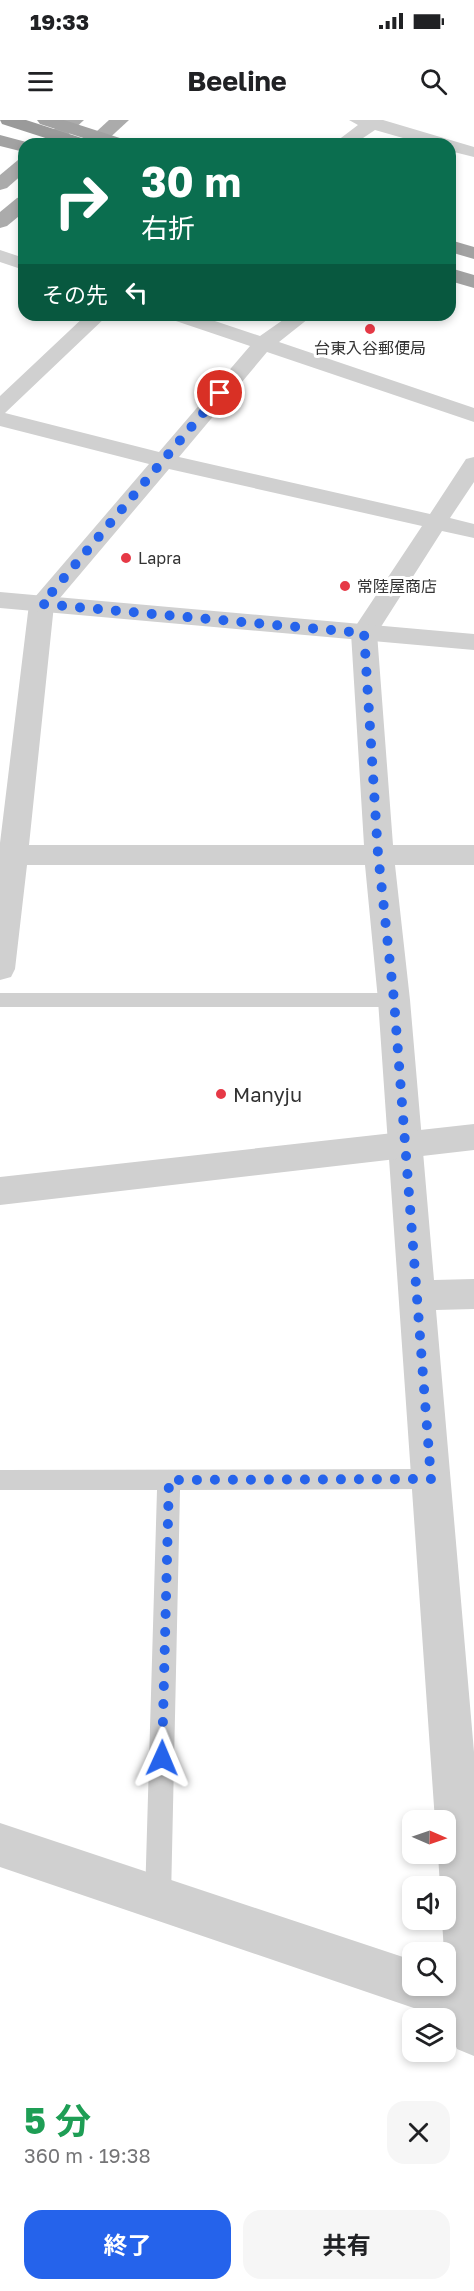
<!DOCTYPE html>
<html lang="ja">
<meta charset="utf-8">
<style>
:root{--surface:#fff;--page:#f6f6f6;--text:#202124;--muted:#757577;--accent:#2563eb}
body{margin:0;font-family:"Golos Text","Noto Sans JP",sans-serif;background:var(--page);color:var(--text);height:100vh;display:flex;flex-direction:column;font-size:22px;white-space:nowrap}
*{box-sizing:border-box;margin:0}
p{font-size:20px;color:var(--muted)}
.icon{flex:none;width:33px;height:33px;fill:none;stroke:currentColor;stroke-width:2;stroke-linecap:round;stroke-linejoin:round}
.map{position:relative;height:1961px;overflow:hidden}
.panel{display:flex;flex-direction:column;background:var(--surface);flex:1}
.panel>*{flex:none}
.guide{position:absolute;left:18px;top:18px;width:438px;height:183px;border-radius:18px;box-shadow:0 3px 9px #0003;background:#0b6e4f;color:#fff;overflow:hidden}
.needle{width:39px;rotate:92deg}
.buttons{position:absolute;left:402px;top:1690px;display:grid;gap:12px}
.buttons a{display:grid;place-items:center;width:54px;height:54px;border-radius:12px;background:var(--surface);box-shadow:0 3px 9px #0003;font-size:30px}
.pin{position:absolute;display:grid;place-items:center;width:51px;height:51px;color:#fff;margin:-26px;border:3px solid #fff;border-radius:50%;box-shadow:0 2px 6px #0007}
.me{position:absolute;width:66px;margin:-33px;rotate:1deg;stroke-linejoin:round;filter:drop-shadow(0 0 4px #0008)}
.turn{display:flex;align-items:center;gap:21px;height:126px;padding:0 24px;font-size:27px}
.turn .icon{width:78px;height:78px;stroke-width:2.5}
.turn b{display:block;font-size:42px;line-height:51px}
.then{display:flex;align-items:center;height:57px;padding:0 24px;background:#0003;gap:12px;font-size:22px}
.round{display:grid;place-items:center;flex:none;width:63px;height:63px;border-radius:18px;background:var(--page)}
.summary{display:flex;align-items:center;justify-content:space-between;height:102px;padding:0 24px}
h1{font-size:36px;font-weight:700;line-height:45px;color:#1e9e55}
.button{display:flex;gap:12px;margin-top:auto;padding:12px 24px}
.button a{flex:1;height:69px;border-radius:18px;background:var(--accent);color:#fff;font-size:24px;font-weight:700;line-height:69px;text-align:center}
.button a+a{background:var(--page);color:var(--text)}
.status{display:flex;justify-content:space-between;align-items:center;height:42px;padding:0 30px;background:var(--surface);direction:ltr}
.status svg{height:16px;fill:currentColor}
header{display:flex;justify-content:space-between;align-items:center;height:78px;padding:0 24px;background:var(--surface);font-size:27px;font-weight:700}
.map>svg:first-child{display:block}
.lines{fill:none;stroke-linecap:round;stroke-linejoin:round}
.service{fill:#d0d0d0;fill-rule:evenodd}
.minor{fill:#d0d0d0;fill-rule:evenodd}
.tertiary{fill:#d0d0d0;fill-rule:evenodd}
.primary{fill:#ababab;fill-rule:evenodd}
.trunk{fill:#a2a2a2;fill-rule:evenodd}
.motorway{fill:#9a9a9a;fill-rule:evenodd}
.route{stroke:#2563eb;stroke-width:10;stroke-dasharray:0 18}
.poi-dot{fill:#e63946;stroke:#fff;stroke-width:2}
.labels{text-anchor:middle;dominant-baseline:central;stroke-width:6;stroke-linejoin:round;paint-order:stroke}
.far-poi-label{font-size:16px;fill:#333;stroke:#fff;text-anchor:start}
.poi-label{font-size:20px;fill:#333;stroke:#fff;text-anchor:start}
</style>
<div class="status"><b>19:33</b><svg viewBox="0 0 49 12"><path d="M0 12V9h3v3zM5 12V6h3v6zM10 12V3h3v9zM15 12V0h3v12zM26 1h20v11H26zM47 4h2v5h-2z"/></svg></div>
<header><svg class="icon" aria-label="menu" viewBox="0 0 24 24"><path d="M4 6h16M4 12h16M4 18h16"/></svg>Beeline<svg class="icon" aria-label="search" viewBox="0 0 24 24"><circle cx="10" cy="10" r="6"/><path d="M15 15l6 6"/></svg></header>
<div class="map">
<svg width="474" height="1961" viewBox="0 0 474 1961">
<rect width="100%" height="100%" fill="#fff"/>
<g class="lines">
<g class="service">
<polygon points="0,873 394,873 401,875 403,880 401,885 394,887 0,887"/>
<polygon points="431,1349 439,1352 443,1359 439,1366 431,1369 180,1370 171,1778 168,1788 158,1791 148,1788 145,1778 157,1370 0,1370 0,1350"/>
</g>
<g class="minor">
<polygon points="349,0 383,0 474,27 474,37 450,31 450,24 424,24 375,10 354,24 333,24 358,5"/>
<polygon points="0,130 24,138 24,150 0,142"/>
<path d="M86,195H108L5,293L159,332L250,226L170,199L167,195H197L260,216L290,195H313L279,222L474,288V302L267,232L179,337L430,394L466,339L474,337V362L450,398L474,404V418L442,411L377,513L393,725H474V745H395L410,880L434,1160L474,1159V1189L436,1190L474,1632V1936L457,1929L450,1912L449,1900L0,1747V1703L412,1840V1866H446L442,1800H446V1767H440L438,1734H446V1701H435L378,880L365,745H27L15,849L11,857L0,860V723L29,484L149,344L0,306V276ZM169,349L422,406L351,513L364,725H29L54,485Z"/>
</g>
<g class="tertiary">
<polygon points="0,472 474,514 474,530 0,488"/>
<polygon points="474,1004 474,1030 0,1085 0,1057"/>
</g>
<g class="primary">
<polygon points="64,0 84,0 58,24 38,24"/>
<polygon points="109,0 129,0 103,24 83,24"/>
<polygon points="24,39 24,53 7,68 0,70 0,55 18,40"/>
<polygon points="24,76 24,92 7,106 0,108 0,92 17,78"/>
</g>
<g class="trunk">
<polygon points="37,0 64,0 126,20 129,24 102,24 40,4"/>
<polygon points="0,15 30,23 31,24 24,24 24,32 0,26"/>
<polygon points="450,120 474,127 474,139 450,132"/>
<polygon points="450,148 474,155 474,168 450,161"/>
</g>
<polygon class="motorway" points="0,0 26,0 88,20 91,24 64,24 2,4"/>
</g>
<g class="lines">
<polyline class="route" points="162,1638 169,1360 431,1359 394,880 378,734 364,513 42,484 220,273"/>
</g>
<g class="poi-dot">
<circle cx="370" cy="209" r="6"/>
<circle cx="126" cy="438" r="6"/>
<circle cx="345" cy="466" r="6"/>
<circle cx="221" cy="974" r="6"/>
</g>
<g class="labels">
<g class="far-poi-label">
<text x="370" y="228" text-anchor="middle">台東入谷郵便局</text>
<text x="138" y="438">Lapra</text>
<text x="357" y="466">常陸屋商店</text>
</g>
<g class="poi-label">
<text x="233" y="974">Manyju</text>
</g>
</g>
</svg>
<div class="buttons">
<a><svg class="needle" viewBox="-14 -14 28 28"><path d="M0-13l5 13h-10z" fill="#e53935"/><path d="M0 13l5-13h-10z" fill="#757577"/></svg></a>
<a><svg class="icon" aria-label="sound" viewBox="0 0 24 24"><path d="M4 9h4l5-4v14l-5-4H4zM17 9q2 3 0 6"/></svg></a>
<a><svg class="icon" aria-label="search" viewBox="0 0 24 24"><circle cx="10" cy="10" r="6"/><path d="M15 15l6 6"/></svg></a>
<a><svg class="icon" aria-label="layers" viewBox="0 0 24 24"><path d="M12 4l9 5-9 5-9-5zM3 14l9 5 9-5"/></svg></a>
</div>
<div class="pin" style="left:220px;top:273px;background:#d93025"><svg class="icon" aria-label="arrive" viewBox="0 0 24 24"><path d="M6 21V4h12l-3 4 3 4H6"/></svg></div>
<svg class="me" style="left:162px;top:1638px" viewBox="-20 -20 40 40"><path d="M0-17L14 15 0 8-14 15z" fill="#2563eb" stroke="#fff" stroke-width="4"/></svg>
<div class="guide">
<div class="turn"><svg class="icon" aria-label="right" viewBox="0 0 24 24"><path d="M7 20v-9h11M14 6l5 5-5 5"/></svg><div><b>30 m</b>右折</div></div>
<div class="then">その先<svg class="icon" aria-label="left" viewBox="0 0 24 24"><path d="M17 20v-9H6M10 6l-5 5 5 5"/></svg></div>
</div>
</div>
<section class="panel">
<div class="summary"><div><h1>5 分</h1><p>360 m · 19:38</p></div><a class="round"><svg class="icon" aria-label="close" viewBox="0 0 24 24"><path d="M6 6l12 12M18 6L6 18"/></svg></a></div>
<div class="button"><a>終了</a><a>共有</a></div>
</section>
